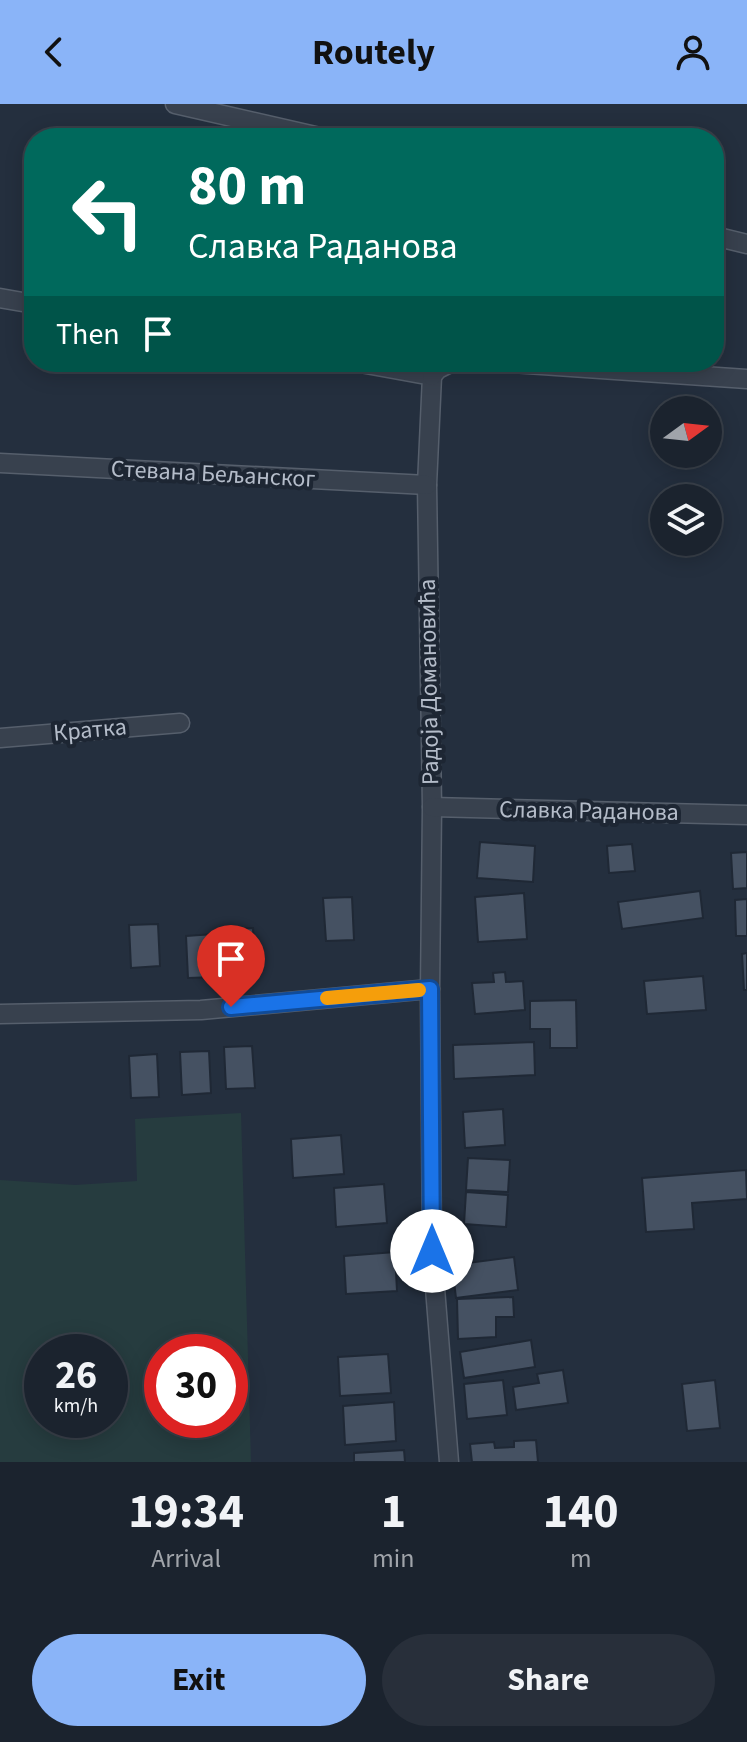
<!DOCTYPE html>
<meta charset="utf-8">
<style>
:root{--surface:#1b232e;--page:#282f3a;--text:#f1f3f6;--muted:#a0a4aa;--line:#39404a;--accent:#8ab4f8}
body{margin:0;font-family:"Source Sans 3",sans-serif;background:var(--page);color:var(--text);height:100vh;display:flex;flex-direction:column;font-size:30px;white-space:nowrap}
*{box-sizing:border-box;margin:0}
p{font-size:26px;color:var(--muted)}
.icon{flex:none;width:44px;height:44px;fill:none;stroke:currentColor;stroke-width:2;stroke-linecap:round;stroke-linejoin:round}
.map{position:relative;height:1358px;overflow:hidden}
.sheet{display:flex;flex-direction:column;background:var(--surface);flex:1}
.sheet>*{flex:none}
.guide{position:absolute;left:24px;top:24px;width:700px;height:244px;border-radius:32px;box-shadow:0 4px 20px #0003,0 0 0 2px var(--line);background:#00695c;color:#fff;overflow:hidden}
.needle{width:52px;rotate:75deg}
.fabs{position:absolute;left:650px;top:292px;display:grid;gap:16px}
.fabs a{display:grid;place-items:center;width:72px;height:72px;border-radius:50%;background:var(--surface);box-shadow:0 4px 20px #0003,0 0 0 2px var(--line);font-size:40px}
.speed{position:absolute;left:24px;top:1230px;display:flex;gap:16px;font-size:40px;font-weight:700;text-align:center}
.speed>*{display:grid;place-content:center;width:104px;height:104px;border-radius:50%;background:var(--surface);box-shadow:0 4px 20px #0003,0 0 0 2px var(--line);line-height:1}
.speed small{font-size:20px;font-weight:400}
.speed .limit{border:12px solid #d22;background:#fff;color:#111}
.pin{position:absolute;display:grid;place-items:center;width:68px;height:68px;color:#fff;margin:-82px -34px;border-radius:50% 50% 50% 0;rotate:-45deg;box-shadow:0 0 8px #0007}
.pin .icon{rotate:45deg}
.me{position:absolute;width:88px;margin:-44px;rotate:0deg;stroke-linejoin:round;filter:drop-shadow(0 0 6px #0008)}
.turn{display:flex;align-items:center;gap:28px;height:168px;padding:0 32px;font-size:36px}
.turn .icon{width:104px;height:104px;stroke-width:2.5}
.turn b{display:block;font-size:56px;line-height:68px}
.then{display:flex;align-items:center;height:76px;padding:0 32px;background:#0003;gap:16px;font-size:30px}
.eta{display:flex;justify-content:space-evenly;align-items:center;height:136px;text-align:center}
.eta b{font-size:48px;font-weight:700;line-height:56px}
.primary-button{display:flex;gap:16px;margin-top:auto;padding:16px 32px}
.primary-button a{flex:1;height:92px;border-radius:48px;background:var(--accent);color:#111;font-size:32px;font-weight:700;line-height:92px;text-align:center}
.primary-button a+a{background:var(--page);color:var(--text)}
header{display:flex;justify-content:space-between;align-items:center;height:104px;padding:0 32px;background:var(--accent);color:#111;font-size:36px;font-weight:700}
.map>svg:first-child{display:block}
.green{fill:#263c3f;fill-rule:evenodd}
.building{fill:#455162;stroke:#1f2835;stroke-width:2}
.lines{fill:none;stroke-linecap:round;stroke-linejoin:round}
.street-casing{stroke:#565f6c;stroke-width:21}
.street{stroke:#38414e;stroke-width:18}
.route-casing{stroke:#114b97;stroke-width:20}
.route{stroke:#1a73e8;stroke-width:14}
.slow{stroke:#f59e0b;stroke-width:14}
.labels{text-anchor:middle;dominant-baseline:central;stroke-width:8;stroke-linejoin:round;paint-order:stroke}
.street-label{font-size:24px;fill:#b4bcc9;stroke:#1d2633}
</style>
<header><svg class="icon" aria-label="back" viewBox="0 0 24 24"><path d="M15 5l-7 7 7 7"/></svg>Routely<svg class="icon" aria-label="person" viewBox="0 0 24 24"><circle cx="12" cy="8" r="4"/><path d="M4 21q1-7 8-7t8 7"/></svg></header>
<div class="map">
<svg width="747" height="1358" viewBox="0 0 747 1358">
<rect width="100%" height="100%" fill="#242f3e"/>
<path class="green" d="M241,1009L251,1358H0V1076L75,1081L137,1077L135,1015ZM42,1248H110V1316H42ZM162,1248H230V1316H162Z"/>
<g class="building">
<polygon points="480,738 535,742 533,778 477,774"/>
<polygon points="632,740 635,767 609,769 607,742"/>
<polygon points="747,748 747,784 733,785 731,749"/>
<polygon points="700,787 703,814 622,825 618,798"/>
<polygon points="524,789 527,835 478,838 475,793"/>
<polygon points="352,793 354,836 326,837 323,794"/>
<polygon points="747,795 747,832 736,832 735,796"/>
<polygon points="158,820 160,862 131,864 129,821"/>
<polygon points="253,824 255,866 227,867 225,825"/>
<polygon points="214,830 216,873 188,874 186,832"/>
<polygon points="747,849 747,886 744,886 742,850"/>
<polygon points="505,868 506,878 523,877 525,906 475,910 472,879 494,878 493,869"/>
<polygon points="703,872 706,906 647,910 644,877"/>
<polygon points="576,896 577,944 550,944 550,925 530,925 530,897"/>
<polygon points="534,938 535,971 454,975 453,941"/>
<polygon points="252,942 255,984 226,985 224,943"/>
<polygon points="209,947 211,989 182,991 180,948"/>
<polygon points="157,950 159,993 131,994 129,952"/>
<polygon points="503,1005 505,1041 465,1044 463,1008"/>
<polygon points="341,1031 344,1070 293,1074 291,1035"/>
<polygon points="468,1054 510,1056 508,1088 466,1086"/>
<polygon points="746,1066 747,1095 692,1099 694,1125 646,1128 642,1074"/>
<polygon points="384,1080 387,1119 336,1123 334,1084"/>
<polygon points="466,1088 508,1091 506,1123 464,1120"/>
<polygon points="395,1148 397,1187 346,1190 344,1152"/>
<polygon points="514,1153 518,1186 456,1194 452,1161"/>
<polygon points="513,1193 514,1213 496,1213 496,1233 458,1235 457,1195"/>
<polygon points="531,1236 535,1263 464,1274 460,1248"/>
<polygon points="388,1250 391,1289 340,1292 338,1253"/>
<polygon points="563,1266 568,1299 516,1306 513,1283 539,1279 537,1270"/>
<polygon points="503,1276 507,1311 467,1315 464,1280"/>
<polygon points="715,1276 720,1324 687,1327 682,1280"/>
<polygon points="394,1298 396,1337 345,1341 343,1302"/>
<polygon points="536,1336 538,1358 472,1358 470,1340 494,1338 495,1344 514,1343 514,1337"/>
<polygon points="404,1346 405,1358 354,1358 354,1349"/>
</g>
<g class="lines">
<g class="street-casing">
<g id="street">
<polyline points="175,0 324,34"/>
<polyline points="714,132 747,140"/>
<polyline points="0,194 34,200"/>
<polyline points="355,258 432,272 427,381 432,703 430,885 432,1147 449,1358"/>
<polyline points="499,258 747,275"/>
<polyline points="432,272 438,265 452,258"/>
<polyline points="0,359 427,381"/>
<polyline points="0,634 180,619"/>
<polyline points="432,703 747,711"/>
<polyline points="0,910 201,906 430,885"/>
</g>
</g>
<use href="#street" class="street"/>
</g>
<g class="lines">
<g class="route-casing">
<polyline id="route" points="231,903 430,885 432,1147"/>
</g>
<use href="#route" class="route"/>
<polyline class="slow" points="327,894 419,886"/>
</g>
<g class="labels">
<g class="street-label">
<text transform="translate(213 370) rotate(3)">Стевана Бељанског</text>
<text transform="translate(429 578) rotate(-91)">Радоја Домановића</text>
<text transform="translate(90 626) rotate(-5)">Кратка</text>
<text transform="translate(589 707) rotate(1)">Славка Раданова</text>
</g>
</g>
</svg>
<div class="fabs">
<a><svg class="needle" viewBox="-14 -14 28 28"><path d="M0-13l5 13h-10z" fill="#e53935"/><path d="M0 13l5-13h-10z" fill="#a0a4aa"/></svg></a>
<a><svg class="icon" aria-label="layers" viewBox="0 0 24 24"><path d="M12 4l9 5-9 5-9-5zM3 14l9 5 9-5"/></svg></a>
</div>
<div class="speed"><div>26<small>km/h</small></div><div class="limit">30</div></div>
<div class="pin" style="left:231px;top:903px;background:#d93025"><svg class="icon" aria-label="arrive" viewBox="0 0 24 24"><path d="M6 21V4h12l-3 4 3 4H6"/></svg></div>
<svg class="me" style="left:432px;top:1147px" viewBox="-20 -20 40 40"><circle r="19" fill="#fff"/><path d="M0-13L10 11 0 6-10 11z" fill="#1a73e8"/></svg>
<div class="guide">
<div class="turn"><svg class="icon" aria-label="left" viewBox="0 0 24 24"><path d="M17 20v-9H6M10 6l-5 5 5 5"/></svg><div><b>80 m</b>Славка Раданова</div></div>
<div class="then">Then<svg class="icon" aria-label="arrive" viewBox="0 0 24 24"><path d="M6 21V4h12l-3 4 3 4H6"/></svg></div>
</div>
</div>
<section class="sheet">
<div class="eta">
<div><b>19:34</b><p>Arrival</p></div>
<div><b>1</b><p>min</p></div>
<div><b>140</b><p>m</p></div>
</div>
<div class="primary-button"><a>Exit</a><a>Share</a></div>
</section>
